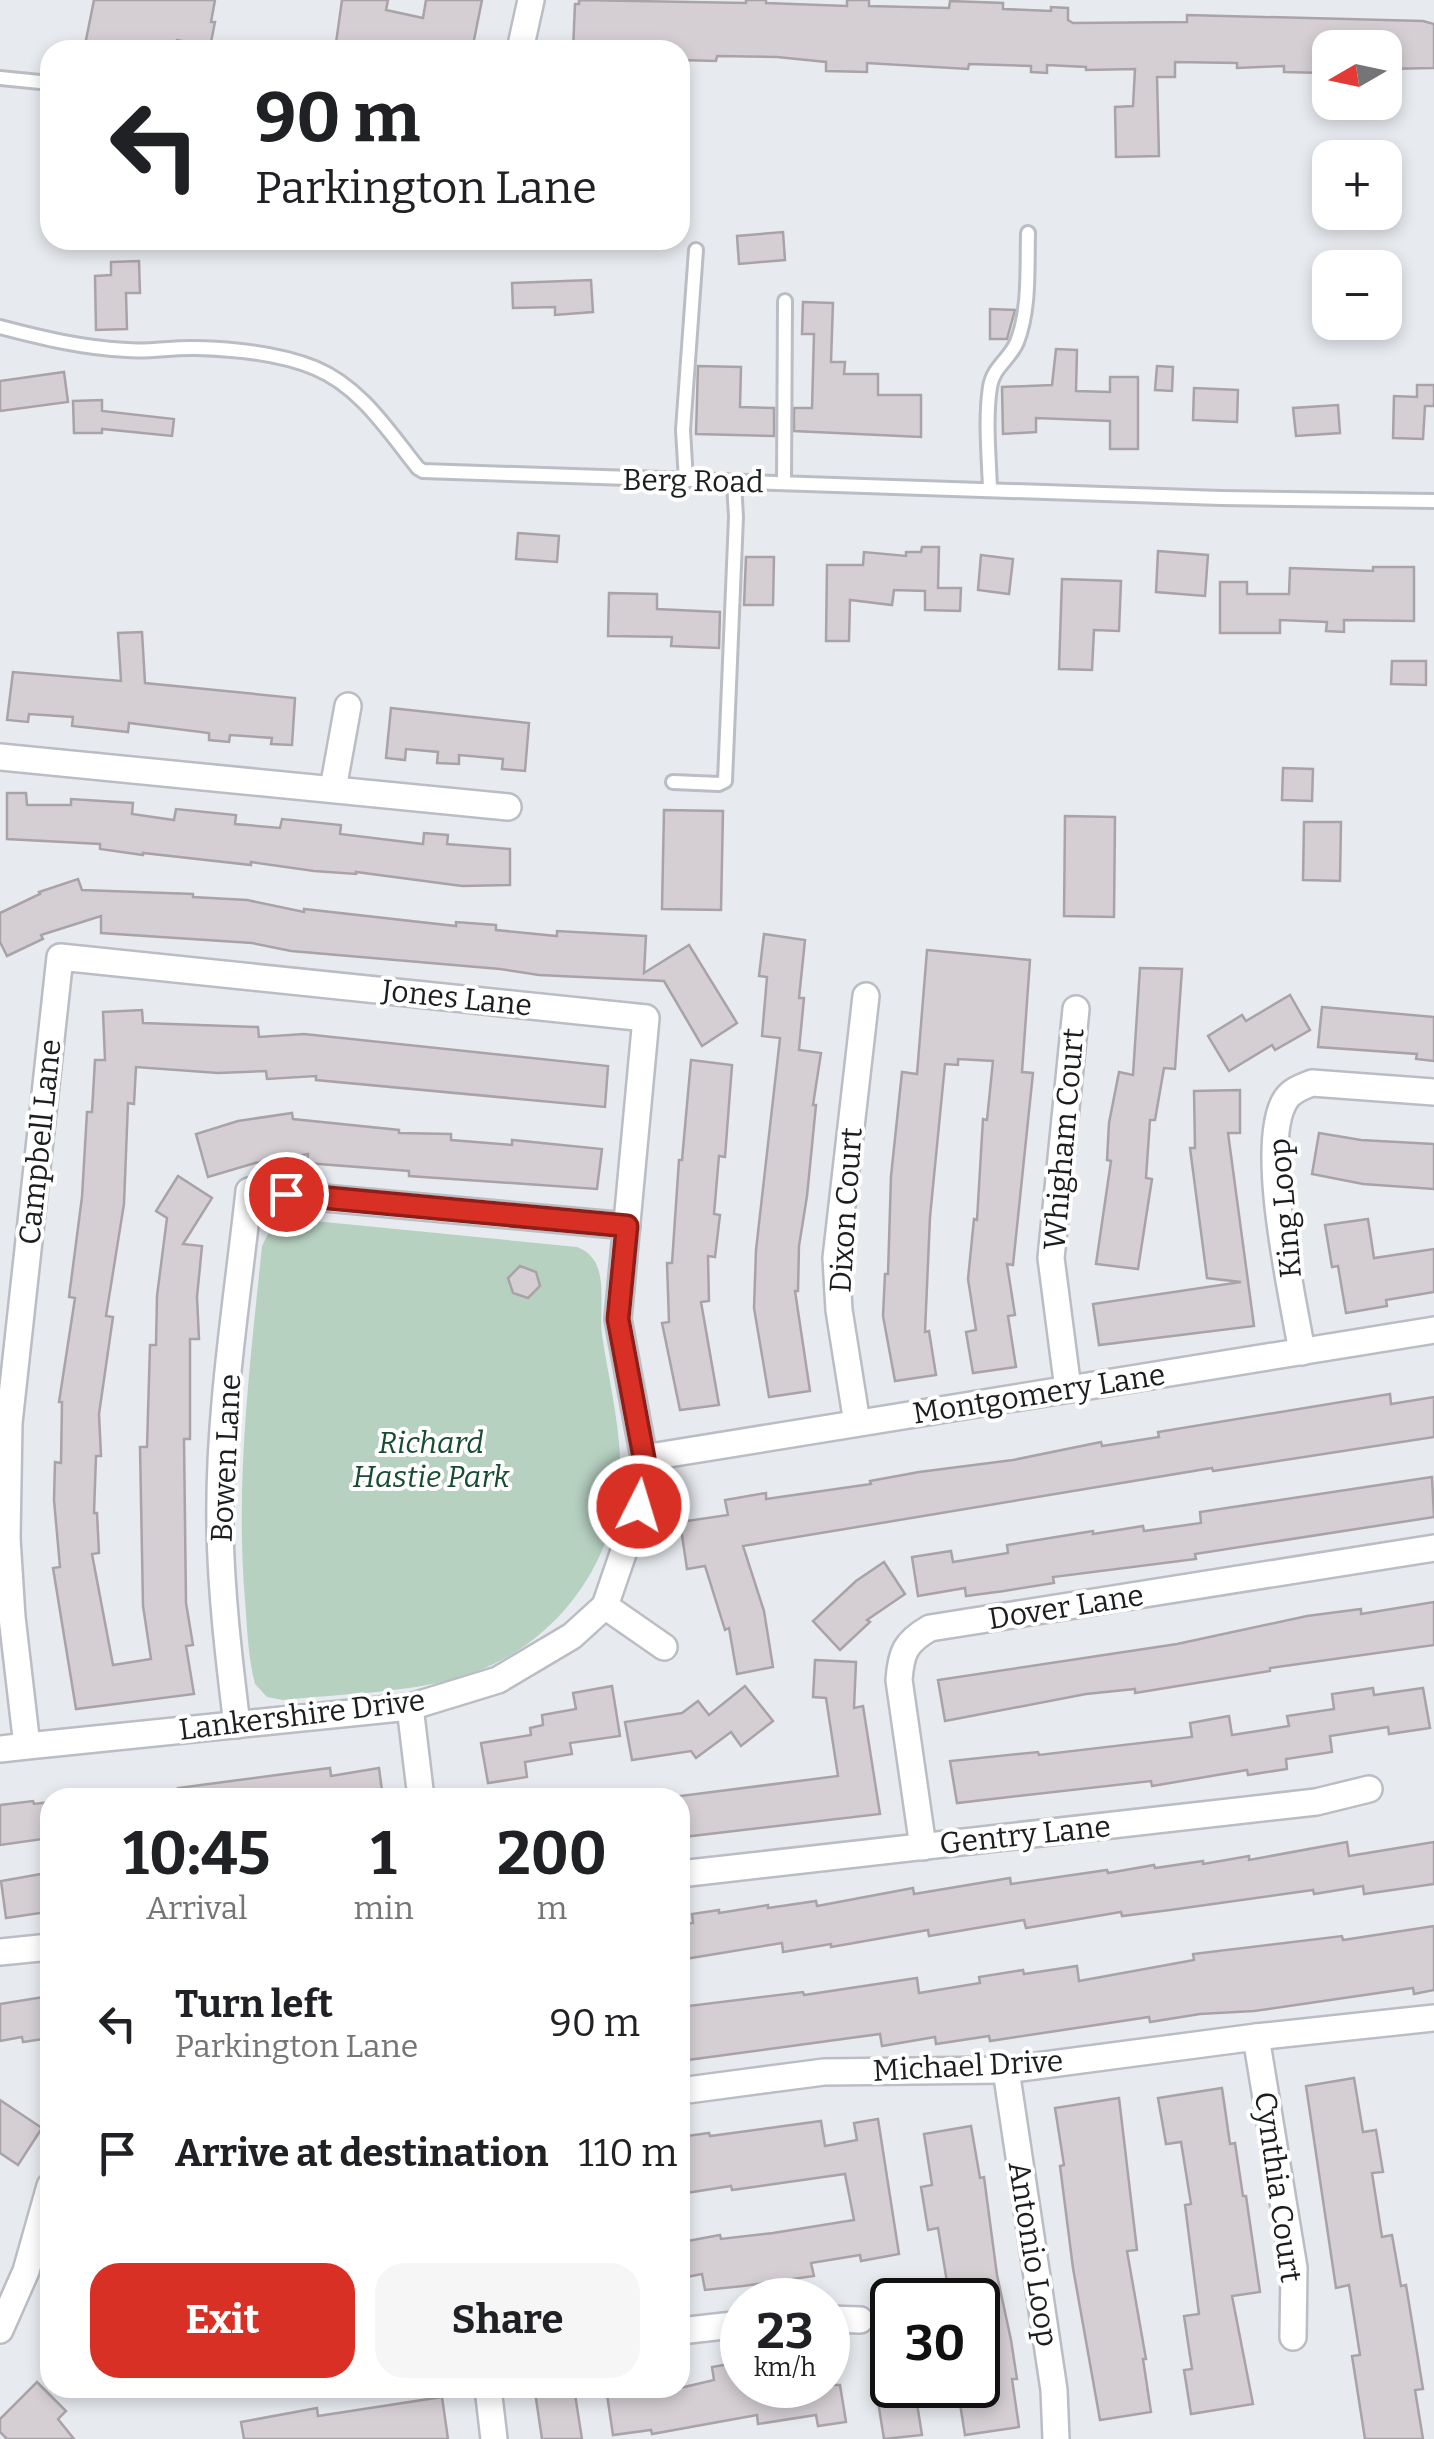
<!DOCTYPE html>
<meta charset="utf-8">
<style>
:root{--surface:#fff;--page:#f6f6f6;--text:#202124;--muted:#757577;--accent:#d93025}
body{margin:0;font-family:Bitter,serif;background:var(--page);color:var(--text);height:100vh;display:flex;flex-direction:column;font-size:38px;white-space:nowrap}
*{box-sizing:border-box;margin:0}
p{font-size:32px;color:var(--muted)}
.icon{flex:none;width:55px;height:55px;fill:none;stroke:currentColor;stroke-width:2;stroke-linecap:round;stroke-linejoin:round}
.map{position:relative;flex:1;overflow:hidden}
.sheet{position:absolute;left:40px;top:1788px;width:650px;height:610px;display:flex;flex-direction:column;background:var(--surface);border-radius:30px;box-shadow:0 5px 15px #0003}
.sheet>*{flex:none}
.guide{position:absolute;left:40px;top:40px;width:650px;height:210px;border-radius:30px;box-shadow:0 5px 15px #0003;background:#fff;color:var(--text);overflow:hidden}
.needle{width:65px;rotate:261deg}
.fabs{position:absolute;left:1312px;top:30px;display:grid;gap:20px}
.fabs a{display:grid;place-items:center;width:90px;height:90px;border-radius:20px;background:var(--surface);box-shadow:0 5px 15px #0003;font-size:50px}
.speed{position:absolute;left:720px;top:2278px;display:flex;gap:20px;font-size:50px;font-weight:700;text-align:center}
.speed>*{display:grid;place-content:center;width:130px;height:130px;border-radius:50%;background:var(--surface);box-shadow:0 5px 15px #0003;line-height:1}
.speed small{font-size:25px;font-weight:400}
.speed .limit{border:5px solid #111;border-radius:15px;background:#fff;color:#111}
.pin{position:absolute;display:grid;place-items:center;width:85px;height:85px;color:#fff;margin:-42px;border:5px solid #fff;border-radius:50%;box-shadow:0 2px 10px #0007}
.me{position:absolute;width:110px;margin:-55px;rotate:5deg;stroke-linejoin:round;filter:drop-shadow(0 0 8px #0008)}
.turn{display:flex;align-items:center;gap:35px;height:210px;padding:0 50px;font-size:45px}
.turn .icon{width:130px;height:130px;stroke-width:2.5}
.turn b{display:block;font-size:70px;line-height:85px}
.eta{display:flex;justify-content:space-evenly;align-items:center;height:170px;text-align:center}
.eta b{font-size:60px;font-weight:700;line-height:70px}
.cta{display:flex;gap:20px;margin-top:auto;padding:20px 50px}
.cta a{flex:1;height:115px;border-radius:30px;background:var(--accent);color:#fff;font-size:40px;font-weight:700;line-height:115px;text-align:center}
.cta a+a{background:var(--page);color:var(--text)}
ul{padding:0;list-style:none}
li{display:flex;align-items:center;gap:30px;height:130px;padding:0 50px}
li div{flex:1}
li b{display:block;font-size:38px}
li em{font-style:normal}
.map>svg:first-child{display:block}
.green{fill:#b7d1c1}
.building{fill:#d5cfd4;stroke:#a9a3a8;stroke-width:2.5}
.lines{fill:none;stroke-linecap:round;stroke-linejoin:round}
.lane-casing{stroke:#babdc3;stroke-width:18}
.street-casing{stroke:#babdc3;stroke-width:30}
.lane{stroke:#fff;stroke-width:12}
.street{stroke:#fff;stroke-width:25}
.route-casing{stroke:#8d1f18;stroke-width:25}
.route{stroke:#d93025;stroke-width:18}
.labels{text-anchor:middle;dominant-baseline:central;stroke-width:8;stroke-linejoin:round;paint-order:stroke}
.street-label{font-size:30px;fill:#1b1d1f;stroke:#fff}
.park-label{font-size:30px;font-style:italic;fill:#174b32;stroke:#fff}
</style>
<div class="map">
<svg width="1434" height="2439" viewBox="0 0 1434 2439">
<rect width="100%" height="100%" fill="#e7ebf0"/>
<path class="green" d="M294,1219L577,1247C612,1260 598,1305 602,1335C608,1375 618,1416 620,1456C623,1558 556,1650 457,1678C406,1693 337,1694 283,1700L267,1697L255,1684C248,1657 247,1627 245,1600C235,1481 250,1364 262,1246L272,1226Z"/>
<g class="building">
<polygon points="94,0 215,0 211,22 215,22 210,47 177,40 175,50 129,44 128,50 84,50"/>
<polygon points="342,0 388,0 386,10 423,18 426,0 482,0 472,50 335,50"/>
<polygon points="579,0 746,3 746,0 766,0 766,3 847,6 847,0 869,0 869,6 949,8 950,1 1003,3 1003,9 1051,11 1051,7 1068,8 1068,20 1073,23 1187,22 1187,15 1423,21 1434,24 1434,68 1385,69 1385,48 1325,48 1325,73 1284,72 1284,66 1237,68 1237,63 1175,62 1175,77 1157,77 1159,156 1116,157 1115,107 1133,106 1135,69 1086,70 1086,67 1047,65 1047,73 1031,72 1031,66 969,64 968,69 867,63 867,72 826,71 826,62 777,57 717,56 716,61 680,60 680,50 573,50 575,4 579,4"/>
<polygon points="783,232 785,260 739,264 737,236"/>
<polygon points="139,261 140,293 126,293 127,329 96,330 95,276 111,275 111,262"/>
<polygon points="591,280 593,312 555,315 555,307 513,308 512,283"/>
<polygon points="803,302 833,303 831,362 845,362 844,374 878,374 878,395 921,395 921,437 794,431 794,408 812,408 814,334 802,334"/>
<polygon points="990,309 1015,310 1007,339 990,339"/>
<polygon points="1056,349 1077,350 1076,391 1110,392 1110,377 1138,377 1138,449 1110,449 1110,421 1036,418 1036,432 1003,434 1002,387 1052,385"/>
<polygon points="698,366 741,367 740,407 774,408 774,436 696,434"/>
<polygon points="1157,366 1173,367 1172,391 1155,390"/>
<polygon points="64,372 68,402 0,411 0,381"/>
<polygon points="1417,385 1434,385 1434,406 1425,406 1423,439 1393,438 1394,396 1417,397"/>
<polygon points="1194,388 1238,390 1237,422 1193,420"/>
<polygon points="102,400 102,411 174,419 172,436 102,429 102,433 74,433 73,401"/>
<polygon points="1338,405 1340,433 1296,436 1293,408"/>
<polygon points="518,533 559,536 557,562 516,559"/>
<polygon points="922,547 939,547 938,588 961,588 960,611 925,610 925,591 894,590 892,605 850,600 849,641 826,641 827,565 863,565 864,552 906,556 906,552 921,552"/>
<polygon points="1158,551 1208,555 1205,596 1156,592"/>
<polygon points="981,555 1013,559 1009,594 978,590"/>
<polygon points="746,557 774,557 773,605 744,605"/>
<polygon points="1373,567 1414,567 1414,621 1344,620 1344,632 1326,631 1327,622 1280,620 1280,633 1220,633 1220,582 1247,582 1247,594 1289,594 1290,568 1373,571"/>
<polygon points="1062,579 1121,581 1119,631 1094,630 1092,670 1059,669"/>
<polygon points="609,593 657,594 657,609 720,612 719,648 671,646 672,637 608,636"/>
<polygon points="142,632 145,683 295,698 292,745 271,744 272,738 230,735 229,742 209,740 209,733 129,723 128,732 72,726 73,717 29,714 28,722 7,720 13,672 121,681 118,633"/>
<polygon points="1392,661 1426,661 1426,685 1391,684"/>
<polygon points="391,708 529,723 525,771 502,769 503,759 459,755 459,764 437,763 438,752 406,749 405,760 386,758"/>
<polygon points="1283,768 1313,769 1312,801 1282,800"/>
<polygon points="7,793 26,793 27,805 71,805 71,799 133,803 132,814 174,820 176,809 236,815 235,824 280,828 282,819 341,825 340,834 423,844 424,833 448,835 447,844 510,849 510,885 462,886 356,872 356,874 314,871 251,862 251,865 143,853 143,855 100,849 100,844 7,839"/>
<polygon points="664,810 723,811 721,910 662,909"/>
<polygon points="1065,816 1115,817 1114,917 1064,916"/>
<polygon points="1304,822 1341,822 1340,881 1303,880"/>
<polygon points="78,879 82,890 193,894 193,897 247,900 304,912 304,909 456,926 456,922 496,925 496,930 557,936 557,931 646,936 644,973 689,945 737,1023 702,1046 664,981 539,975 500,969 291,951 252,943 101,933 101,916 41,935 43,939 7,956 0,942 0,913 40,894 39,892"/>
<polygon points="764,934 805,940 799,998 804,998 799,1050 821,1053 813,1105 816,1105 807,1196 799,1246 798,1291 795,1291 810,1391 769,1397 754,1308 756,1250 780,1038 762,1036 767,977 759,976"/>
<polygon points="927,950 1030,960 1022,1072 1033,1073 1013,1265 1007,1264 1015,1315 1008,1316 1016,1367 973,1373 966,1332 976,1330 968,1279 974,1219 977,1220 983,1119 987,1120 993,1061 958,1059 958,1065 945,1064 930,1217 925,1332 929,1331 936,1375 895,1381 883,1316 885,1274 888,1274 891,1176 902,1072 917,1074"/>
<polygon points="1140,968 1182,969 1175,1069 1164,1068 1155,1120 1150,1120 1146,1178 1152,1179 1138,1269 1096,1264 1111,1161 1107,1160 1109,1123 1119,1072 1133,1075"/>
<polygon points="1290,995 1310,1030 1275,1050 1272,1045 1229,1071 1208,1036 1242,1015 1246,1021"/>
<polygon points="1322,1007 1434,1017 1434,1061 1416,1059 1417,1054 1318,1047"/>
<polygon points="142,1010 143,1023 258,1027 259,1037 304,1034 608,1066 605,1107 316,1080 316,1076 267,1079 266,1071 218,1073 136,1067 134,1104 128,1103 124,1204 106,1316 113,1317 99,1414 101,1456 96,1456 94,1513 97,1513 99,1553 92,1554 113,1665 151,1659 143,1606 140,1447 147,1447 150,1345 156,1345 157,1296 167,1218 156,1211 178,1176 212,1198 183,1244 202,1246 197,1297 199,1339 190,1339 190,1439 184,1439 186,1603 193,1645 186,1646 194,1694 76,1709 53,1568 60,1567 54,1500 55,1462 61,1463 62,1402 59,1402 75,1298 69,1297 82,1197 87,1112 92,1112 95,1060 105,1060 103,1012"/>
<polygon points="691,1060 732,1065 725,1157 719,1156 714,1214 720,1215 715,1257 708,1256 709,1301 701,1302 719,1405 680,1410 662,1323 669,1322 667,1263 672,1263 679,1160 682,1160"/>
<polygon points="1240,1090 1240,1133 1228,1133 1254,1326 1099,1345 1093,1304 1241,1282 1207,1278 1190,1148 1195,1148 1194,1091"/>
<polygon points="292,1113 293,1119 399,1130 399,1133 451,1134 451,1140 512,1145 512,1140 602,1149 597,1189 409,1176 409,1171 307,1163 308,1154 255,1163 208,1177 196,1134 238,1121"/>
<polygon points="1319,1133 1361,1140 1434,1144 1434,1189 1363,1184 1312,1174"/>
<polygon points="1368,1219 1374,1258 1434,1249 1434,1292 1386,1300 1387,1306 1346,1313 1338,1266 1332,1267 1325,1225"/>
<polygon points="520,1266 536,1272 540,1286 528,1298 513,1293 508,1278"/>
<polygon points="1390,1394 1391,1404 1434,1397 1434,1437 1213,1471 1212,1468 743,1546 764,1611 773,1667 737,1674 729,1628 725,1630 705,1566 687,1569 680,1522 728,1515 725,1500 766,1493 766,1499 871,1484 870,1481 919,1472 1013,1460 1101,1442 1102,1446 1159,1437 1158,1432"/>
<polygon points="1432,1477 1434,1517 1195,1554 1196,1559 1053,1577 1054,1583 1004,1591 966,1596 965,1588 918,1596 912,1557 951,1551 953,1562 1008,1553 1007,1545 1093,1531 1093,1534 1143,1526 1144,1531 1201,1523 1200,1512"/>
<polygon points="884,1562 905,1594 867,1620 870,1622 840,1650 813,1621 856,1581"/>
<polygon points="1434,1602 1434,1645 1270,1668 1270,1671 1135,1693 1135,1689 1086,1694 945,1721 938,1680 1177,1644 1307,1616 1361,1609 1361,1614"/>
<polygon points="815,1660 856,1662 854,1708 863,1706 880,1814 683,1837 680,1796 838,1776 826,1698 813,1697"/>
<polygon points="612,1686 620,1736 570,1743 572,1754 525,1762 527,1777 488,1783 481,1743 531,1735 530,1728 543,1725 542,1715 576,1709 573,1693"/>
<polygon points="745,1686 773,1721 741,1746 731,1732 696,1758 691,1751 632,1760 625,1722 682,1713 698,1701 709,1715"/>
<polygon points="1373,1688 1374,1695 1423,1688 1430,1728 1389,1734 1388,1727 1330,1736 1332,1752 1286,1759 1287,1769 1248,1775 1247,1770 1152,1786 1151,1781 957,1803 950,1761 1038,1752 1039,1755 1192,1737 1190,1723 1229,1716 1232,1735 1289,1726 1287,1716 1334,1709 1332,1694"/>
<polygon points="330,1768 331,1776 379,1768 383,1798 179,1798 178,1788"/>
<polygon points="33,1801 34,1804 50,1802 50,1838 0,1845 0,1805"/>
<polygon points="1347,1842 1349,1856 1434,1842 1434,1884 1364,1894 1363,1886 1314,1894 1313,1890 1170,1910 1122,1916 1121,1912 1026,1928 1024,1920 929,1936 928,1930 831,1947 831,1944 783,1952 782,1943 685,1959 680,1928 680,1925 693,1923 692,1914 719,1910 719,1913 768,1905 768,1908 816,1901 817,1906 913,1888 914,1894 1010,1878 1011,1884 1107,1870 1108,1873 1154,1865 1155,1868 1203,1861 1203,1864 1249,1856 1249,1860"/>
<polygon points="41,1874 47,1912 6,1918 1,1881"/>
<polygon points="1434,1926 1434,1990 1414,1994 1413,1988 1254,2011 1200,2014 1150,2022 1149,2017 990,2041 989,2036 936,2044 935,2037 882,2046 880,2034 680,2061 680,2007 803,1992 804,1995 917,1978 919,1993 980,1983 979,1977 1023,1970 1024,1974 1077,1966 1079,1981 1194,1960 1193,1954 1342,1936 1343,1940"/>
<polygon points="50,1996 50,2038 23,2042 22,2037 0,2041 0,2004"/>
<polygon points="1354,2078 1363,2132 1376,2130 1383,2172 1372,2173 1382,2237 1392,2235 1401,2286 1406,2285 1423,2389 1415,2390 1423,2439 1365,2439 1352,2356 1360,2355 1349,2285 1336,2288 1306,2086"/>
<polygon points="1222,2088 1230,2144 1235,2143 1243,2196 1246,2196 1260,2292 1232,2296 1253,2404 1191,2414 1184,2370 1192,2369 1184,2316 1199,2314 1185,2205 1191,2204 1181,2142 1166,2144 1158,2098"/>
<polygon points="1119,2098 1137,2250 1127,2251 1146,2359 1143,2359 1151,2412 1100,2420 1073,2268 1060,2166 1064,2165 1055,2108"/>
<polygon points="0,2100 42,2128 18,2165 0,2153"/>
<polygon points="878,2119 899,2254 861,2261 860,2255 811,2263 814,2276 743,2286 705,2290 702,2274 687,2277 682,2242 720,2235 721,2239 773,2233 854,2220 845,2174 732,2190 731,2186 680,2194 680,2137 709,2133 710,2136 821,2121 825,2146 857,2140 854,2123"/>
<polygon points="971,2126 980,2178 984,2177 997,2275 1011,2340 1017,2379 1012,2379 1019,2427 965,2435 957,2385 978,2385 978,2300 950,2300 938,2228 928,2230 921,2187 932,2185 924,2134"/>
<polygon points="735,2363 739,2385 840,2385 846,2422 818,2426 816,2415 758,2424 757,2415 652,2434 651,2430 613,2435 606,2388 680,2388 714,2380 712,2367"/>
<polygon points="892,2381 892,2385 914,2385 922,2435 884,2439 875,2383"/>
<polygon points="37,2382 66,2411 58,2419 74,2439 7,2439 0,2432 0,2419"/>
<polygon points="562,2388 574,2388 582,2439 542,2439 535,2392"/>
<polygon points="442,2397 448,2439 244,2439 241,2422 317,2408 318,2416"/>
</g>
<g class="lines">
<g class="lane-casing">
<g id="lane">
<polyline points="0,78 50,83"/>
<path d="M0,327C42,338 83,348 127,350C150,352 173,347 196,348C235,349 279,353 315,368C361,387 389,432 418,468L423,471L1221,498L1434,501"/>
<polyline points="686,481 683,430 696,250"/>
<polyline points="784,483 785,301"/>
<path d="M990,490C989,456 985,420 990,387C993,367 1010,359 1017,342C1030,309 1027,267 1028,233"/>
<polyline points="673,782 719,784 725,781 736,517 734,482"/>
</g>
</g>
<g class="street-casing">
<g id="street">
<polyline points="520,50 531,0"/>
<polyline points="0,757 508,807"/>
<polyline points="333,789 348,706"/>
<path d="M1302,1352C1293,1298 1257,1142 1286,1099C1292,1090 1302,1087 1312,1083L1434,1092"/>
<polyline points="1068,1389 1051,1258 1076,1009"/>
<polyline points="857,1423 839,1310 836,1258 866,996"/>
<polyline points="644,1458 1434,1330"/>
<polyline points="605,1606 664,1647"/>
<polyline points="410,1707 421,1798"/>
<path d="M237,1725C229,1659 221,1593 220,1527C218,1415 237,1302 249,1191L627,1226"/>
<polyline points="0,1749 27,1746 410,1707 498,1680 572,1636 605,1606 639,1507 644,1458 618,1319 646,1018 60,957 9,1423 7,1538 12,1617 27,1746"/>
<path d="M923,1847L899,1680C901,1653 905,1642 930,1628L1434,1548"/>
<polyline points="680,1874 1316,1802 1369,1789"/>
<polyline points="0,1952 50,1947"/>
<polyline points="1256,2037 1294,2268 1293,2337"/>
<polyline points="1006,2070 1054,2390 1056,2439"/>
<polyline points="680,2091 824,2072 1006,2070 1256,2037 1434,2018"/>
<polyline points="828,2319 860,2320"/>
<polyline points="0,2330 26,2271 50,2186"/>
<polyline points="680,2331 742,2324"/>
<polyline points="488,2388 494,2439"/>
</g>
</g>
<use href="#lane" class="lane"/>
<use href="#street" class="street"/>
</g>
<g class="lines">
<g class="route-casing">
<polyline id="route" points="286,1194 627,1226 618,1319 644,1458 639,1506"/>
</g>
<use href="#route" class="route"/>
</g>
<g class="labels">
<g class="street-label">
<text transform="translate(693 481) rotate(1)">Berg Road</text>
<text transform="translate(457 998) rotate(6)">Jones Lane</text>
<text transform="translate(1064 1139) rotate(-85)">Whigham Court</text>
<text transform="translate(40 1142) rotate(-84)">Campbell Lane</text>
<text transform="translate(1285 1208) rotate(-95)">King Loop</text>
<text transform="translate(846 1210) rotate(-86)">Dixon Court</text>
<text transform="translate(1039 1394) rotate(-9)">Montgomery Lane</text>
<text transform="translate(226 1458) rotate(-87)">Bowen Lane</text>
<text transform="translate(1066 1607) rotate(-9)">Dover Lane</text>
<text transform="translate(302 1715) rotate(-7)">Lankershire Drive</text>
<text transform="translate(1025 1835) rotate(-6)">Gentry Lane</text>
<text transform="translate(968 2066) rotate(-3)">Michael Drive</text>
<text transform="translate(1278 2187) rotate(82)">Cynthia Court</text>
<text transform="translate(1033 2254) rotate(81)">Antonio Loop</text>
</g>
<g class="park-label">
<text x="431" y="1443">Richard<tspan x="431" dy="34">Hastie Park</tspan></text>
</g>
</g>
</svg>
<div class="fabs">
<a><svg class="needle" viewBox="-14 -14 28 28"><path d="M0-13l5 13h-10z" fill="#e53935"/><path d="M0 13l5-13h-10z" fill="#757577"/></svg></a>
<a>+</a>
<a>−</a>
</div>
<div class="speed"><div>23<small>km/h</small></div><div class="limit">30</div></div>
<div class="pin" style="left:286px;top:1194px;background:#d93025"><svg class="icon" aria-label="arrive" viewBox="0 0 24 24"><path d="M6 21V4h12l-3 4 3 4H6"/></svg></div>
<svg class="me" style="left:639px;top:1506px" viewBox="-20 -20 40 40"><circle r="17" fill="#d93025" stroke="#fff" stroke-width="3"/><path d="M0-11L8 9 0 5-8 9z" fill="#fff"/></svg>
<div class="guide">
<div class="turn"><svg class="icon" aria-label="left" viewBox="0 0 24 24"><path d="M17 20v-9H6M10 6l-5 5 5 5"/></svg><div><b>90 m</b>Parkington Lane</div></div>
</div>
<section class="sheet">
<div class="eta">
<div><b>10:45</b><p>Arrival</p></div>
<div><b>1</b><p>min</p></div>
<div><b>200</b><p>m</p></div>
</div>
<ul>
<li><svg class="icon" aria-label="left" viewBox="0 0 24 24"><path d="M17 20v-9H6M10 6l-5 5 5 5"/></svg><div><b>Turn left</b><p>Parkington Lane</p></div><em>90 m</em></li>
<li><svg class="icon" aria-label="arrive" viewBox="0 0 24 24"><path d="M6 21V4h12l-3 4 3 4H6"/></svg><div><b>Arrive at destination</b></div><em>110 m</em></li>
</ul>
<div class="cta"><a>Exit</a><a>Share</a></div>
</section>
</div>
